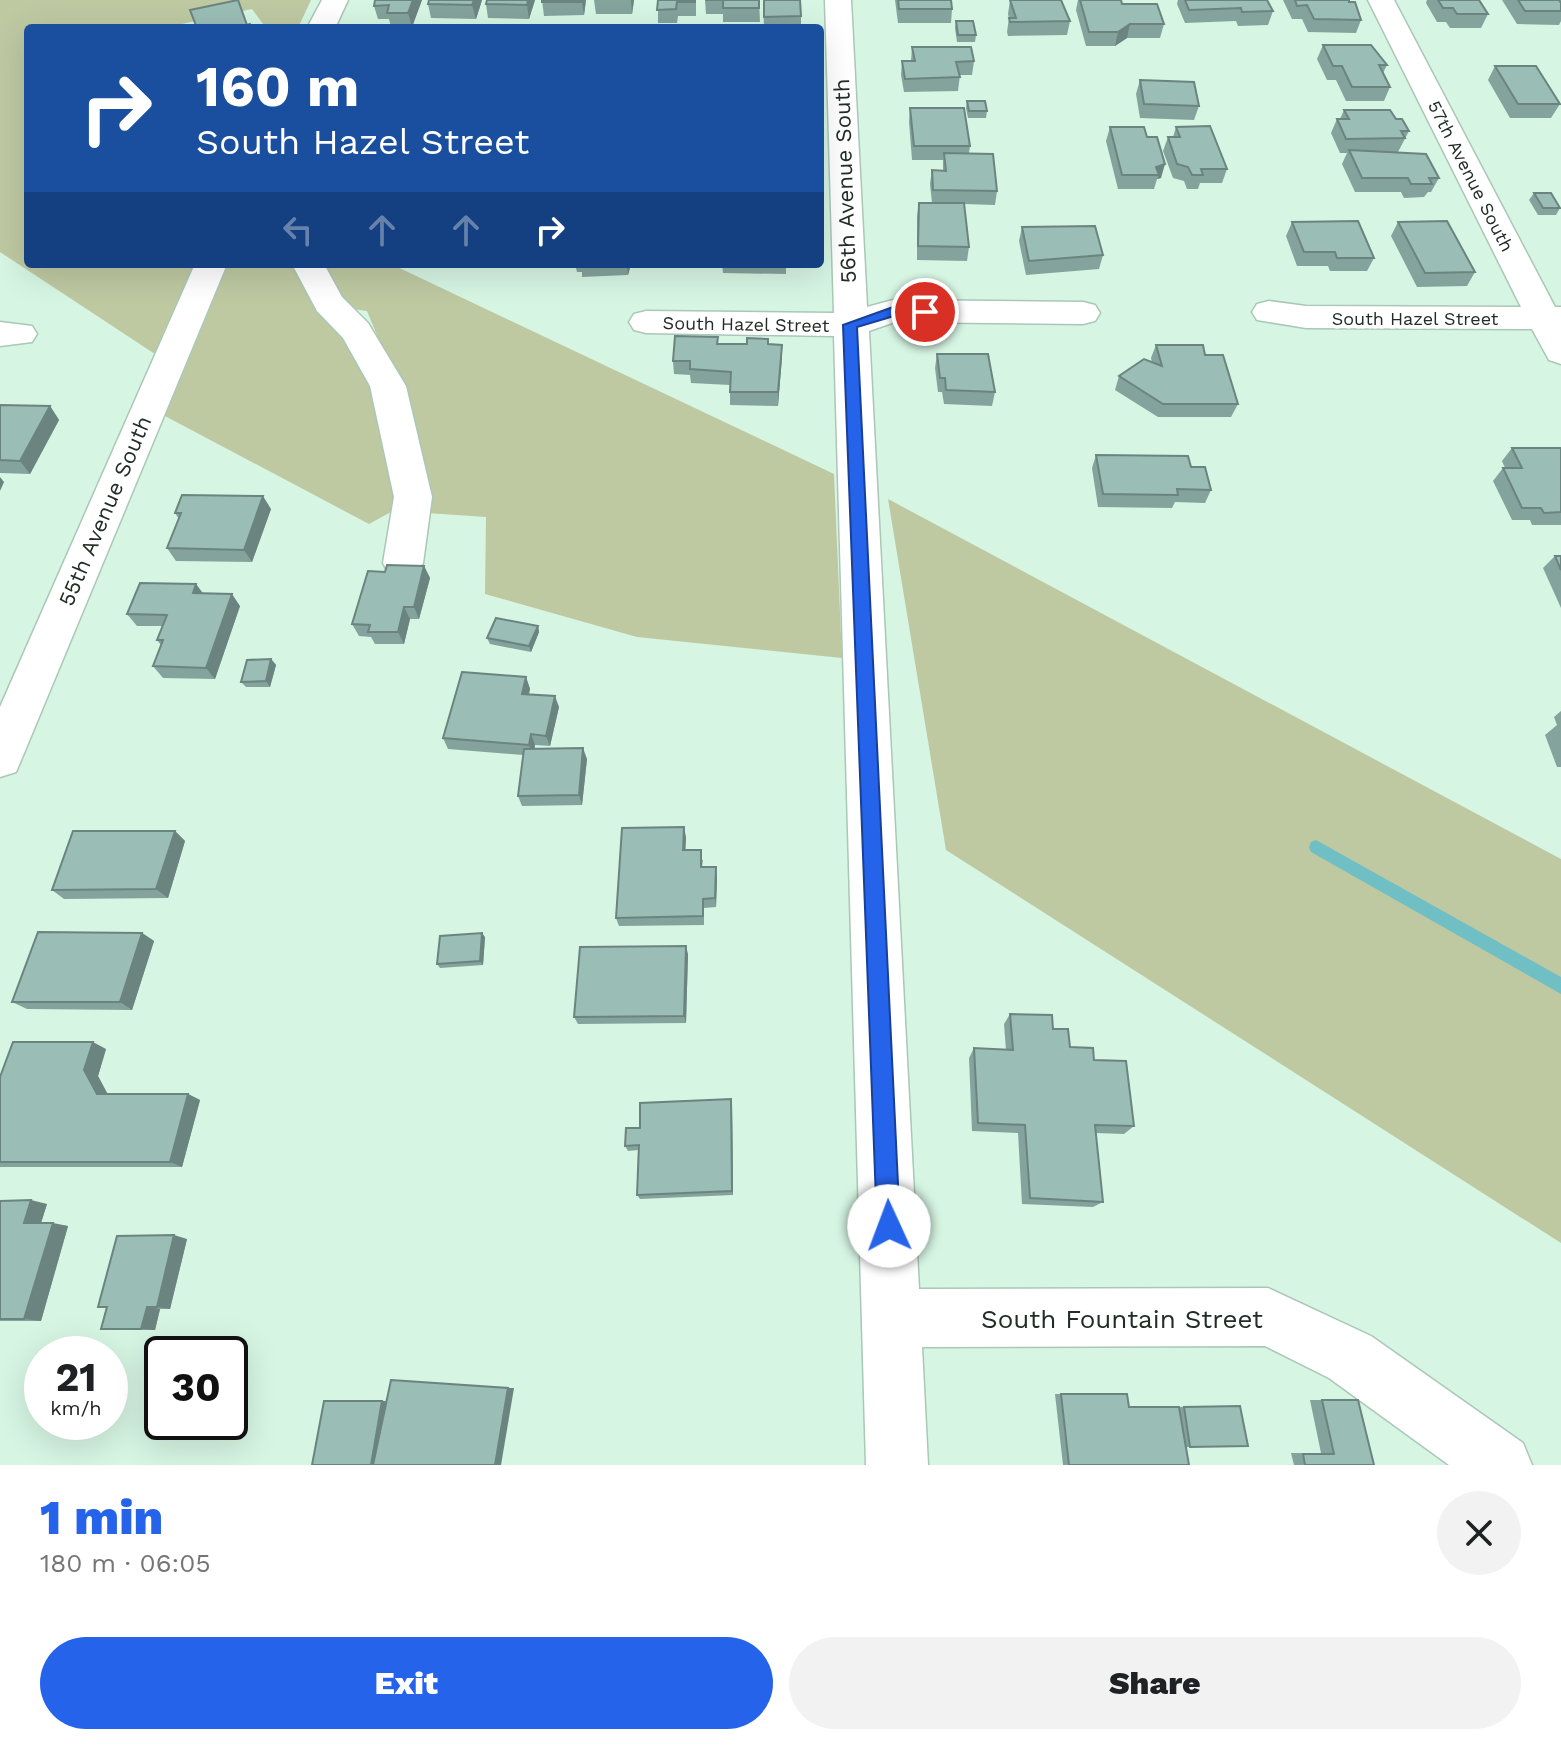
<!DOCTYPE html>
<meta charset="utf-8">
<style>
:root{--surface:#fff;--page:#f2f2f2;--text:#202124;--muted:#757577;--accent:#2563eb}
body{margin:0;font-family:"Work Sans",sans-serif;background:var(--page);color:var(--text);height:100vh;display:flex;flex-direction:column;font-size:30px;white-space:nowrap}
*{box-sizing:border-box;margin:0}
p{font-size:26px;color:var(--muted)}
.icon{flex:none;width:44px;height:44px;fill:none;stroke:currentColor;stroke-width:2;stroke-linecap:round;stroke-linejoin:round}
.map{position:relative;height:1465px;overflow:hidden}
.panel{display:flex;flex-direction:column;background:var(--surface);flex:1}
.panel>*{flex:none}
.top-card{position:absolute;left:24px;top:24px;width:800px;height:244px;border-radius:8px;box-shadow:0 8px 32px #0002;background:#1a4fa0;color:#fff;overflow:hidden}
.speed{position:absolute;left:24px;top:1336px;display:flex;gap:16px;font-size:40px;font-weight:700;text-align:center}
.speed>*{display:grid;place-content:center;width:104px;height:104px;border-radius:50%;background:var(--surface);box-shadow:0 8px 32px #0002;line-height:1}
.speed small{font-size:20px;font-weight:400}
.speed .limit{border:4px solid #111;border-radius:12px;background:#fff;color:#111}
.pin{position:absolute;display:grid;place-items:center;width:68px;height:68px;color:#fff;margin:-34px;border:4px solid #fff;border-radius:50%;box-shadow:0 2px 8px #0007}
.me{position:absolute;width:88px;margin:-44px;rotate:358deg;stroke-linejoin:round;filter:drop-shadow(0 0 6px #0008)}
.turn{display:flex;align-items:center;gap:28px;height:168px;padding:0 40px;font-size:36px}
.turn .icon{width:104px;height:104px;stroke-width:2.5}
.turn b{display:block;font-size:56px;line-height:68px}
.lanes{display:flex;align-items:center;height:76px;padding:0 40px;background:#0003;justify-content:center;gap:40px;direction:ltr}
.lanes .off{opacity:.35}
.round{display:grid;place-items:center;flex:none;width:84px;height:84px;border-radius:42px;background:var(--page)}
.summary{display:flex;align-items:center;justify-content:space-between;height:136px;padding:0 40px}
h1{font-size:48px;font-weight:800;line-height:60px;color:var(--accent)}
.primary-button{display:flex;gap:16px;margin-top:auto;padding:16px 40px}
.primary-button a{flex:1;height:92px;border-radius:48px;background:var(--accent);color:#fff;font-size:32px;font-weight:800;line-height:92px;text-align:center}
.primary-button a+a{background:var(--page);color:var(--text)}
.map>svg:first-child{display:block}
.green{fill:#bec9a2}
.lines{fill:none;stroke-linecap:round;stroke-linejoin:round}
.stream{fill:#70bfc5;fill-rule:evenodd}
.minor-casing{stroke:#aac7b7;stroke-width:3}
.minor{fill:#fff;fill-rule:evenodd}
.wall{fill:#84a39d}
.shaded-wall{fill:#6c847f}
.building{fill:#9abdb6;stroke:#6c847f;stroke-width:2}
.route{fill:#2563eb;stroke:#184099;stroke-width:2}
.labels{text-anchor:middle;dominant-baseline:central;stroke-width:7;stroke-linejoin:round;paint-order:stroke}
.far-street-label{font-size:18px;fill:#222d27;stroke:#fff}
.street-label{font-size:22px;fill:#222d27;stroke:#fff}
.near-street-label{font-size:26px;fill:#222d27;stroke:#fff}
</style>
<div class="map">
<svg width="1561" height="1465" viewBox="0 0 1561 1465">
<rect width="100%" height="100%" fill="#d6f5e3"/>
<g class="green">
<polygon points="0,0 311,0 298,28 266,28 252,9 163,28 28,28 28,264 199,264 161,358 0,252"/>
<path d="M228,264H296C304,297 323,304 341,330C377,382 388,446 400,507L369,524L165,416Z"/>
<polygon points="322,264 391,264 834,474 842,658 637,637 485,594 486,517 427,513 390,367 367,311 346,308"/>
<polygon points="888,499 1561,859 1561,1243 946,850"/>
</g>
<g class="lines">
<polygon class="stream" points="1316,840 1561,977 1561,994 1311,852 1309,847 1311,842"/>
<g class="minor-casing">
<g id="minor">
<polygon points="322,0 348,0 335,28 307,28"/>
<polygon points="825,0 851,0 867,307 893,300 1083,302 1095,305 1100,313 1095,321 1083,324 895,322 869,331 919,1289 1268,1288 1371,1336 1523,1443 1532,1465 1449,1465 1329,1378 1265,1346 922,1347 928,1465 866,1465 834,336 646,333 634,330 629,322 634,314 646,311 834,313"/>
<polygon points="1368,0 1394,0 1555,307 1561,307 1561,364 1549,360 1532,329 1306,328 1257,320 1252,312 1257,304 1269,301 1306,306 1521,307"/>
<polygon points="195,264 227,264 22,758 16,772 0,777 0,707"/>
<polygon points="292,264 324,264 342,297 368,323 406,386 432,497 423,563 417,574 403,579 389,574 383,563 394,497 370,386 343,338 317,311"/>
<polygon points="0,322 32,326 37,334 32,342 0,346"/>
</g>
</g>
<use href="#minor" class="minor"/>
</g>
<g class="wall">
<polygon points="375,0 422,0 412,27 391,27 389,19 378,19 374,6"/>
<polygon points="429,0 482,0 476,19 431,18 428,4"/>
<polygon points="535,0 529,19 488,18 486,4"/>
<polygon points="542,0 586,0 584,15 544,16"/>
<polygon points="594,0 634,0 632,14 596,14"/>
<polygon points="658,0 696,0 696,16 678,16 677,23 658,23"/>
<polygon points="705,0 759,0 760,22 723,22 723,14 706,14"/>
<polygon points="763,0 801,16 801,28 764,28"/>
<polygon points="895,0 951,0 952,9 951,23 898,23"/>
<polygon points="1010,0 1070,21 1067,35 1008,36 1007,32 1009,18 1008,14"/>
<polygon points="1078,0 1121,0 1122,4 1164,24 1160,38 1127,38 1115,46 1086,46 1076,10"/>
<polygon points="1178,0 1267,0 1273,11 1268,25 1238,26 1236,21 1185,23 1177,4"/>
<polygon points="1283,0 1349,0 1361,20 1356,33 1308,32 1302,19 1292,19"/>
<polygon points="1427,0 1479,0 1488,14 1481,28 1450,28 1446,22 1437,22 1426,3"/>
<polygon points="1502,0 1561,0 1561,21 1559,25 1517,24"/>
<polygon points="956,21 976,35 975,42 957,42 955,28"/>
<polygon points="1323,45 1387,65 1383,73 1390,87 1384,101 1346,101 1336,80 1327,80 1317,59"/>
<polygon points="912,47 974,61 972,75 960,75 958,91 904,92 901,75 902,61 911,61"/>
<polygon points="1495,66 1560,104 1551,118 1510,118 1488,80"/>
<polygon points="1140,80 1199,106 1194,120 1140,118 1136,94"/>
<polygon points="967,101 987,111 986,118 968,118 966,108"/>
<polygon points="910,108 970,146 969,153 997,191 995,205 964,204 969,247 967,261 917,260 917,216 919,203 932,203 930,184 932,170 943,171 943,160 912,160 909,122"/>
<polygon points="1344,110 1396,119 1409,131 1398,152 1439,178 1431,192 1428,192 1424,197 1404,198 1401,192 1355,192 1342,164 1347,153 1340,153 1331,133 1337,119 1340,119"/>
<polygon points="1110,127 1144,127 1161,178 1157,179 1154,189 1118,189 1106,141"/>
<polygon points="1176,127 1227,169 1222,183 1200,183 1198,189 1187,189 1184,181 1173,178 1163,151 1168,137 1173,137"/>
<polygon points="1534,193 1560,208 1556,215 1538,215 1529,200"/>
<polygon points="1292,222 1374,258 1367,271 1330,271 1328,266 1297,266 1286,236"/>
<polygon points="1398,222 1475,272 1467,286 1417,287 1391,236"/>
<polygon points="1022,227 1103,255 1099,269 1026,275 1019,241"/>
<polygon points="575,264 631,264 628,275 582,277 582,272 577,272"/>
<polygon points="722,264 786,264 786,274 723,273"/>
<polygon points="718,344 782,345 778,406 730,405 730,385 691,383 690,375 674,374 673,361"/>
<polygon points="1156,345 1205,355 1238,404 1231,417 1158,417 1115,390 1119,376 1152,363 1151,358"/>
<polygon points="937,354 995,392 992,406 944,404 942,392 938,392 935,368"/>
<polygon points="0,405 50,406 59,420 30,474 0,473"/>
<polygon points="1512,448 1561,448 1561,525 1532,525 1530,520 1512,520 1493,481 1503,468 1505,468 1502,461"/>
<polygon points="1096,455 1191,467 1211,490 1205,503 1175,502 1172,508 1098,507 1092,468"/>
<polygon points="271,509 252,562 176,561 167,548 179,519 175,513"/>
<polygon points="1555,556 1561,556 1561,608 1543,568"/>
<polygon points="424,566 430,578 419,619 410,619 404,644 375,644 371,637 359,636 352,624 385,572"/>
<polygon points="196,584 202,593 240,606 215,679 163,678 153,666 161,645 157,640 162,626 137,626 127,614"/>
<polygon points="538,626 539,632 531,652 490,644 487,638"/>
<polygon points="271,659 276,665 270,687 246,687 241,682"/>
<polygon points="526,677 530,689 529,694 559,707 550,746 535,745 535,748 587,759 582,805 522,806 518,796 523,755 448,749 443,738"/>
<polygon points="1561,711 1561,767 1557,767 1545,735 1557,725 1554,717"/>
<polygon points="175,831 185,841 168,898 64,899 52,890"/>
<polygon points="686,837 685,850 703,860 702,867 717,877 716,907 704,908 704,925 619,926 616,918"/>
<polygon points="142,933 154,941 132,1010 27,1009 12,1002"/>
<polygon points="485,937 483,965 440,968 437,964"/>
<polygon points="688,954 686,1023 578,1024 574,1017"/>
<polygon points="1010,1014 1053,1029 1070,1047 1094,1060 1134,1126 1124,1134 1096,1133 1103,1202 1093,1207 1022,1204 1018,1133 972,1131 969,1058 974,1048 1006,1050 1004,1024"/>
<polygon points="106,1049 98,1076 107,1094 188,1094 200,1100 182,1167 0,1167 0,1077"/>
<polygon points="732,1105 733,1195 640,1199 637,1195 638,1150 628,1151 625,1146 640,1128"/>
<polygon points="0,1201 47,1204 41,1223 68,1226 41,1321 0,1321"/>
<polygon points="187,1239 170,1309 160,1309 155,1330 116,1330 101,1329 106,1308 98,1307"/>
<polygon points="1055,1394 1127,1394 1129,1407 1189,1465 1063,1465"/>
<polygon points="1310,1400 1358,1400 1374,1465 1294,1465 1291,1453 1321,1453"/>
<polygon points="1240,1406 1190,1447 1186,1447 1179,1407"/>
</g>
<g class="shaded-wall">
<polygon points="413,0 422,0 412,27 408,13"/>
<polygon points="474,0 482,0 476,19 472,5"/>
<polygon points="528,0 535,0 529,19 527,5"/>
<polygon points="582,0 586,0 584,15 582,2"/>
<polygon points="631,0 634,0 632,14"/>
<polygon points="1130,24 1127,38 1115,46 1118,32"/>
<polygon points="1165,164 1161,178 1157,179 1159,175 1156,167"/>
<polygon points="627,264 631,264 628,275"/>
<polygon points="782,345 782,358 778,406 778,392"/>
<polygon points="50,406 59,420 30,474 20,461"/>
<polygon points="0,477 4,482 0,491"/>
<polygon points="263,496 271,509 252,562 244,550"/>
<polygon points="424,566 430,578 419,619 414,607"/>
<polygon points="196,584 205,596 193,593"/>
<polygon points="232,594 240,606 215,679 206,668"/>
<polygon points="404,607 410,619 404,644 398,632"/>
<polygon points="538,626 539,632 531,652 529,646"/>
<polygon points="271,659 276,665 270,687 266,681"/>
<polygon points="526,677 530,689 526,705 522,694"/>
<polygon points="555,696 559,707 550,746 546,736"/>
<polygon points="531,734 535,745 533,755 529,745"/>
<polygon points="583,748 587,759 582,805 579,795"/>
<polygon points="684,827 686,837 685,860 683,850"/>
<polygon points="175,831 185,841 168,898 156,889"/>
<polygon points="716,867 717,877 716,907 715,898"/>
<polygon points="142,933 154,941 132,1010 120,1002"/>
<polygon points="482,933 485,937 483,965 480,961"/>
<polygon points="686,946 688,954 686,1023 684,1016"/>
<polygon points="93,1042 106,1049 98,1076 111,1100 97,1094 84,1070"/>
<polygon points="188,1094 200,1100 182,1167 170,1162"/>
<polygon points="731,1099 732,1105 733,1195 732,1191"/>
<polygon points="31,1200 47,1204 40,1226 24,1223"/>
<polygon points="53,1223 68,1226 41,1321 24,1319"/>
<polygon points="174,1235 187,1239 170,1309 157,1307"/>
<polygon points="147,1307 160,1309 155,1330 141,1329"/>
<polygon points="508,1388 514,1388 501,1465 495,1465"/>
<polygon points="382,1401 386,1401 376,1465 371,1465"/>
</g>
<g class="building">
<polygon points="238,0 247,25 250,24 252,28 197,28 190,10"/>
<polygon points="375,0 413,0 408,13 387,13 389,5 374,6"/>
<polygon points="429,0 474,0 472,5 428,4"/>
<polygon points="487,0 528,0 527,5 486,4"/>
<rect x="542" y="0" width="40" height="2"/>
<polygon points="658,0 695,0 695,2 677,2 676,9 657,10"/>
<polygon points="705,0 759,0 759,8 723,8 723,0"/>
<polygon points="764,0 800,0 801,16 764,17"/>
<polygon points="898,0 951,0 952,9 899,9"/>
<polygon points="1010,0 1061,0 1070,21 1010,22 1009,18 1016,18"/>
<polygon points="1080,0 1121,0 1122,4 1157,4 1164,24 1130,24 1118,32 1089,32"/>
<polygon points="1185,0 1267,0 1273,11 1242,12 1241,8 1189,10"/>
<polygon points="1295,0 1349,0 1349,2 1355,2 1361,20 1314,19 1307,5 1297,6"/>
<polygon points="1438,0 1479,0 1488,14 1457,14 1453,8 1443,8"/>
<polygon points="1518,0 1559,0 1561,3 1561,11 1525,11"/>
<polygon points="956,21 973,21 976,35 958,35"/>
<polygon points="500,26 527,27 499,28"/>
<polygon points="1323,45 1371,45 1387,65 1379,65 1390,87 1352,87 1342,66 1333,66"/>
<polygon points="912,47 971,47 974,61 956,62 960,77 905,79 902,61 915,61"/>
<polygon points="1495,66 1536,66 1560,104 1518,104"/>
<polygon points="1140,80 1194,82 1199,106 1144,104"/>
<polygon points="967,101 985,101 987,111 969,111"/>
<polygon points="910,108 964,108 970,146 914,146"/>
<polygon points="1344,110 1390,110 1396,119 1402,119 1409,131 1401,131 1405,138 1346,139 1337,119 1349,119"/>
<polygon points="1210,126 1227,169 1201,169 1203,175 1192,175 1188,167 1177,164 1168,137 1180,137 1176,127"/>
<polygon points="1110,127 1144,127 1147,137 1157,137 1165,164 1156,167 1159,175 1122,175"/>
<polygon points="1349,150 1426,154 1439,178 1429,178 1432,184 1411,184 1408,178 1362,178"/>
<polygon points="944,153 993,154 997,191 933,190 932,170 946,171"/>
<polygon points="1534,193 1551,193 1560,208 1543,208"/>
<polygon points="919,203 964,203 969,247 918,246"/>
<polygon points="1358,221 1374,258 1337,258 1335,252 1304,252 1292,222"/>
<polygon points="1447,221 1475,272 1425,273 1398,222"/>
<polygon points="1095,226 1103,255 1029,261 1022,227"/>
<polygon points="675,336 718,337 717,344 747,344 747,338 768,339 768,344 782,345 778,392 730,392 731,372 690,369 690,361 673,361"/>
<polygon points="1156,345 1203,345 1205,355 1223,355 1238,404 1163,404 1119,376 1144,359 1162,366"/>
<polygon points="937,354 988,354 995,392 946,390 945,378 940,378"/>
<polygon points="0,405 50,406 20,461 0,460"/>
<polygon points="1512,448 1561,448 1561,512 1544,513 1541,508 1522,508 1503,468 1522,468"/>
<polygon points="1096,455 1188,456 1191,467 1205,467 1211,490 1177,489 1178,495 1103,494"/>
<polygon points="182,495 263,496 244,550 167,548 181,513 175,513"/>
<polygon points="1555,556 1561,556 1561,570"/>
<polygon points="387,565 424,566 414,607 404,607 398,632 368,632 370,625 352,624 368,571 385,572"/>
<polygon points="140,583 196,584 193,593 232,594 206,668 153,666 163,640 157,640 167,615 127,614"/>
<polygon points="496,618 538,626 529,646 487,638"/>
<polygon points="271,659 266,681 241,682 247,660"/>
<polygon points="462,672 526,677 522,694 555,696 546,736 531,734 529,745 443,738"/>
<polygon points="583,748 579,795 518,796 524,749"/>
<polygon points="684,827 683,850 701,850 701,867 716,867 715,898 703,899 703,916 616,918 622,828"/>
<polygon points="73,831 175,831 156,889 52,890"/>
<polygon points="38,932 142,933 120,1002 12,1002"/>
<polygon points="482,933 480,961 437,964 440,936"/>
<polygon points="686,946 684,1016 574,1017 580,947"/>
<polygon points="1010,1014 1052,1015 1053,1029 1068,1029 1070,1047 1093,1048 1094,1060 1126,1061 1134,1126 1095,1125 1103,1202 1030,1198 1025,1125 978,1123 974,1048 1013,1050"/>
<polygon points="13,1042 93,1042 84,1070 97,1094 188,1094 170,1162 0,1162 0,1077"/>
<polygon points="731,1099 732,1191 637,1195 639,1145 625,1146 626,1128 640,1128 640,1103"/>
<polygon points="31,1200 24,1223 53,1223 24,1319 0,1319 0,1201"/>
<polygon points="174,1235 157,1307 147,1307 141,1329 101,1329 107,1307 98,1307 117,1236"/>
<polygon points="391,1380 508,1388 495,1465 373,1465"/>
<polygon points="1061,1394 1127,1394 1129,1407 1179,1407 1189,1465 1069,1465"/>
<polygon points="1322,1400 1358,1400 1374,1465 1305,1465 1303,1454 1334,1454"/>
<polygon points="324,1401 382,1401 371,1465 312,1465"/>
<polygon points="1240,1406 1248,1446 1190,1447 1184,1407"/>
</g>
<polygon class="route" points="925,307 932,312 930,315 894,316 857,327 900,1226 897,1234 889,1238 881,1234 877,1226 843,325 893,307"/>
<g class="labels">
<g class="far-street-label">
<text transform="translate(1471 176) rotate(63)">57th Avenue South</text>
<text x="1415" y="318">South Hazel Street</text>
<text transform="translate(746 324) rotate(1)">South Hazel Street</text>
</g>
<g class="street-label">
<text transform="translate(845 181) rotate(-92)">56th Avenue South</text>
<text transform="translate(105 511) rotate(-67)">55th Avenue South</text>
</g>
<g class="near-street-label">
<text x="1122" y="1319">South Fountain Street</text>
</g>
</g>
</svg>
<div class="speed"><div>21<small>km/h</small></div><div class="limit">30</div></div>
<div class="pin" style="left:925px;top:312px;background:#d93025"><svg class="icon" aria-label="arrive" viewBox="0 0 24 24"><path d="M6 21V4h12l-3 4 3 4H6"/></svg></div>
<svg class="me" style="left:889px;top:1226px" viewBox="-20 -20 40 40"><circle r="19" fill="#fff"/><path d="M0-13L10 11 0 6-10 11z" fill="#2563eb"/></svg>
<div class="top-card">
<div class="turn"><svg class="icon" aria-label="right" viewBox="0 0 24 24"><path d="M7 20v-9h11M14 6l5 5-5 5"/></svg><div><b>160 m</b>South Hazel Street</div></div>
<div class="lanes"><svg class="icon off" aria-label="left" viewBox="0 0 24 24"><path d="M17 20v-9H6M10 6l-5 5 5 5"/></svg><svg class="icon off" aria-label="ahead" viewBox="0 0 24 24"><path d="M12 20V5M6 11l6-6 6 6"/></svg><svg class="icon off" aria-label="ahead" viewBox="0 0 24 24"><path d="M12 20V5M6 11l6-6 6 6"/></svg><svg class="icon" aria-label="right" viewBox="0 0 24 24"><path d="M7 20v-9h11M14 6l5 5-5 5"/></svg></div>
</div>
</div>
<section class="panel">
<div class="summary"><div><h1>1 min</h1><p>180 m · 06:05</p></div><a class="round"><svg class="icon" aria-label="close" viewBox="0 0 24 24"><path d="M6 6l12 12M18 6L6 18"/></svg></a></div>
<div class="primary-button"><a>Exit</a><a>Share</a></div>
</section>
